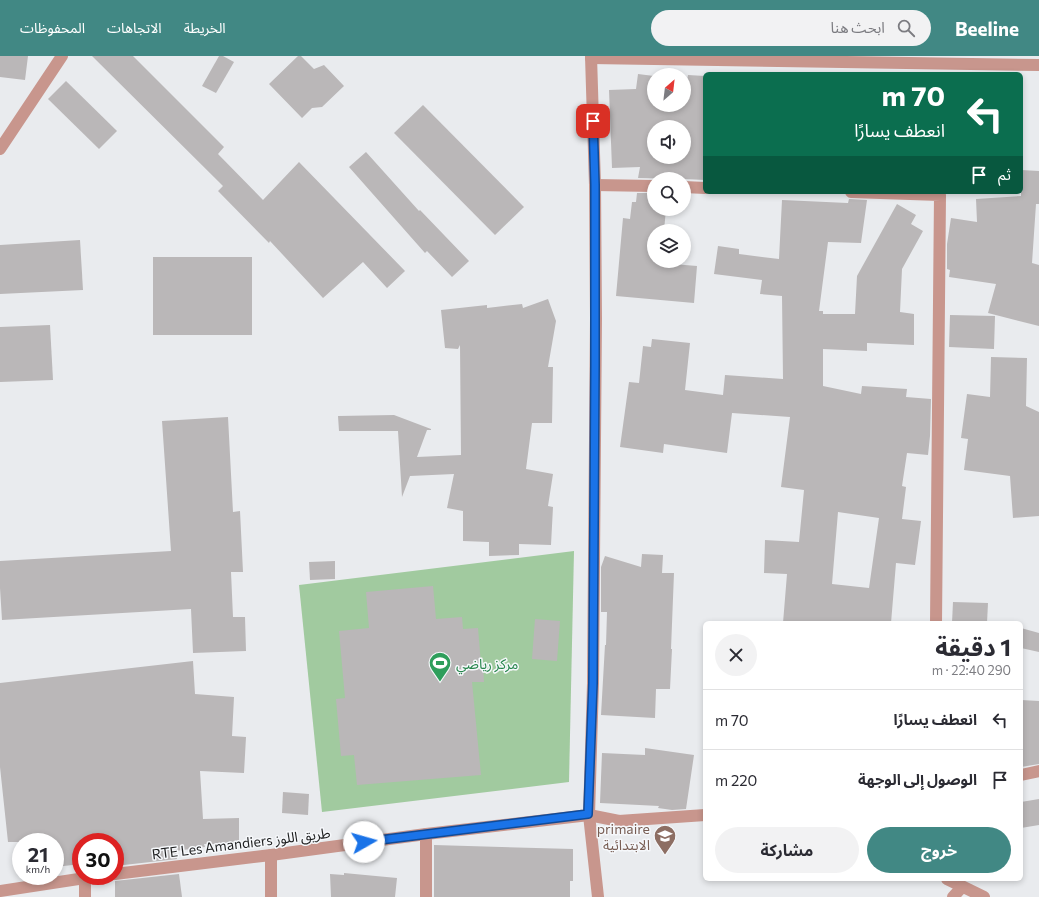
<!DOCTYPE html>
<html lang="ar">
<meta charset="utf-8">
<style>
:root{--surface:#fff;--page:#f2f2f3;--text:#2b2b33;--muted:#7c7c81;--line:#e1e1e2;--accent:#418884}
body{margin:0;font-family:Commissioner,"Noto Sans Arabic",sans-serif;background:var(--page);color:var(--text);direction:rtl;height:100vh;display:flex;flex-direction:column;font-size:15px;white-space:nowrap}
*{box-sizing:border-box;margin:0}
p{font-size:13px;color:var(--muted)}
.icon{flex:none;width:22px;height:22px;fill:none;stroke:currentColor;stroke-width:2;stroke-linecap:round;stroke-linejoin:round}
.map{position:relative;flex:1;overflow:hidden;direction:ltr}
.side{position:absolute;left:703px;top:565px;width:320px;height:260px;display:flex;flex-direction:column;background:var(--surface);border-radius:6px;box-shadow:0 2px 6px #0003;direction:rtl}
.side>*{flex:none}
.top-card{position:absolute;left:703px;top:16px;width:320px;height:122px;border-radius:6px;box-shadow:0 2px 6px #0003;direction:rtl;background:#0b6e4f;color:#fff;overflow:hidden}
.needle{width:26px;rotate:28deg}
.tools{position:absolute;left:647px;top:12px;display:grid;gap:8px}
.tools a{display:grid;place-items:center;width:44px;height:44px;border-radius:50%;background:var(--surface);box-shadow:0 2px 6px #0003;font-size:20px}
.speed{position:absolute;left:12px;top:777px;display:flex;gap:8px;font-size:20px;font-weight:700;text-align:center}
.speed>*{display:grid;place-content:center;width:52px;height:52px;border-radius:50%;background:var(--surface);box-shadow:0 2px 6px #0003;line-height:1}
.speed small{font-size:10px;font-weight:400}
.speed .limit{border:6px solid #d22;background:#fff;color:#111}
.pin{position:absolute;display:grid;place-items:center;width:34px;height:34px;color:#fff;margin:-17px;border-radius:8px;box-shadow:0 2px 6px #0006}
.me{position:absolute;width:44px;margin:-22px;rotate:83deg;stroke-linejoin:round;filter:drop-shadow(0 0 3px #0008)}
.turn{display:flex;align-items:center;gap:14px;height:84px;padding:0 12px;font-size:18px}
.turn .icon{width:52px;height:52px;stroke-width:2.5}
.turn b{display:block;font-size:28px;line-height:34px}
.then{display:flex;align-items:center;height:38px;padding:0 12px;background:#0003;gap:8px;font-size:15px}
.round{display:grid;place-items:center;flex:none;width:42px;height:42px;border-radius:21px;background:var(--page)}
.headline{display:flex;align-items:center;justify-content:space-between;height:68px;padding:0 12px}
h1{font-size:24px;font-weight:700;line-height:30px}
.button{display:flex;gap:8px;margin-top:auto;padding:8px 12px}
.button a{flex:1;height:46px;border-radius:24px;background:var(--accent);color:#fff;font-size:16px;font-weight:700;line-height:46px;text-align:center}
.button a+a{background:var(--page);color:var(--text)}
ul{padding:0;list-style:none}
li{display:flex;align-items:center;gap:12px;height:60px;padding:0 12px;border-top:1px solid var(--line)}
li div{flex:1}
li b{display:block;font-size:15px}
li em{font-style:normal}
header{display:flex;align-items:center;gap:24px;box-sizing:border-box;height:56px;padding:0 20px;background:var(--accent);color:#fff}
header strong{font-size:19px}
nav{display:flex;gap:22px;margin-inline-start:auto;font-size:14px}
.search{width:280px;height:36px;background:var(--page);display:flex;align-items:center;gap:10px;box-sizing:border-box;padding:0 14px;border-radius:22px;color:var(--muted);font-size:15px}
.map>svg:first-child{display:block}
.green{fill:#a1ca9f}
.building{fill:#bab7b8;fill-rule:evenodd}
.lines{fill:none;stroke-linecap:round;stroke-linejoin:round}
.street{stroke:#c8968d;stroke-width:12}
.route-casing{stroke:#114b97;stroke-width:10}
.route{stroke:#1a73e8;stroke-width:7}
.labels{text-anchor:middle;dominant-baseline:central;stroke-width:3;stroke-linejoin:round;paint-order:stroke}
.leisure-label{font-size:14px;fill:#27864d;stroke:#f6f8fb;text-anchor:start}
.education-label{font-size:14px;fill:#785e54;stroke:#f6f8fb;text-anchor:end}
.street-label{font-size:14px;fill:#1d1e1f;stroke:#f6f8fb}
</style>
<header>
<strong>Beeline</strong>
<div class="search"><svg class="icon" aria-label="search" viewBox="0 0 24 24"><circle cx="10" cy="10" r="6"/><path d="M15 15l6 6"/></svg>ابحث هنا</div>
<nav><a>الخريطة</a><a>الاتجاهات</a><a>المحفوظات</a></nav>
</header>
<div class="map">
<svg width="1039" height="841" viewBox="0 0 1039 841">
<rect width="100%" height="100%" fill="#e9ebee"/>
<polygon class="green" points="574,495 569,726 322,756 299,529"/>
<g class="building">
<polygon points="0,0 28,0 25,24 0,21"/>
<polygon points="92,0 133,0 224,91 218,98 263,144 299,106 405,215 387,232 363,206 323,242 270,185 269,187 218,135 223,130"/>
<polygon points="219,0 223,0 234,6 216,37 202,30"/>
<polygon points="298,0 301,0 314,13 324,9 344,30 322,51 312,52 302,62 269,28"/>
<path d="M638,18L654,20V49H684V24H687L688,19L705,20V124L684,123L638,122L640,111L612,112L609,34L636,33ZM654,71H684V101H654Z"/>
<polygon points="66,25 117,75 99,93 48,43"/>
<polygon points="423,49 524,151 495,179 394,77"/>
<polygon points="366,96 419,155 420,154 469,205 452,221 427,195 425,197 349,111"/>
<polygon points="1021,114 1039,115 1039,148 1036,148 1032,207 1039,209 1039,270 988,257 996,228 949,221 950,214 947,213 947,188 951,162 977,166 976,143 1021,140"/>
<polygon points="637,137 654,137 654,153 666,153 664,175 654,175 654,205 662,205 661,207 697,210 694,247 616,240 623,162 630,163 632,146 636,146"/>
<path d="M849,143L867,144L861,187L828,186L819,255H823V258H855L857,220L897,148L916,159L911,168L923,175L902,213L900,256L914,258V289L867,287V295L823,293V330L861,338L862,330L907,333L906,341L931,343L930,380L928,399L907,397L902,430L906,431L902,463L921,465L915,509L896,507L891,567H783L787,518L764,517L765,484L799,486L804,434L781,431L790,361L732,357L727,397L664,388L663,397L620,391L629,326L639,327L643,290L651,291L652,283L690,287L685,334L723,339L725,319L783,323L782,240L760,238L762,224L714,218L718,190L739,193V198L779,203L782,144L848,147ZM838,456L879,462L869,532L832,528Z"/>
<polygon points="80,184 83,234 0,238 0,189"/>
<rect x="153" y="201" width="99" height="78"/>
<polygon points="548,243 556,265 548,311 553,311 552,367 532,367 526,413 553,418 548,450 553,451 551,489 519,488 519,499 489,500 489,486 463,485 463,455 447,452 454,418 410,420 402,441 398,375 339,375 338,360 394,359 431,373 431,374 427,374 417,401 461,399 460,289 458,293 445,292 441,254 487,249 487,252 522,248 523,252"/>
<polygon points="950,259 995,260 994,293 949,291"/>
<polygon points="50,269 53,324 0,326 0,271"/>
<polygon points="991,301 1027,302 1026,350 1039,356 1039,460 1013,462 1010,420 964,414 968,383 961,382 967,338 990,341"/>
<polygon points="228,361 233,456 240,455 243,516 231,516 233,561 245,561 246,595 193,597 191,553 2,564 0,532 0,505 171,495 162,365"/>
<polygon points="642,498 663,499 662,517 674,517 671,593 672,593 670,633 656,633 655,662 601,659 605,589 606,589 607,556 601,556 601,511 605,500 641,511"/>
<polygon points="335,505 335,523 310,524 309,506"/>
<polygon points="433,530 436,563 462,561 463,573 478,572 481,608 483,608 484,626 472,626 481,719 357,729 354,699 341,700 336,643 345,642 339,575 369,572 366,536"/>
<polygon points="953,546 988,547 987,567 952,567"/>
<polygon points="535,563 560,565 557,605 532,603"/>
<polygon points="1021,572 1039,577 1039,596 1021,592"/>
<polygon points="193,605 195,638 234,641 232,680 246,681 244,717 200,715 203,763 239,762 239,788 204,788 205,791 176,795 177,803 115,810 115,786 81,786 81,808 55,811 55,786 8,786 0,711 0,627"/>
<polygon points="1021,644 1039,645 1039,708 1021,711"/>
<polygon points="645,692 694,699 686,753 672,754 658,752 659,750 600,747 602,697 645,699"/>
<polygon points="283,736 309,738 308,759 282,757"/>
<polygon points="1039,743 1039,769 1021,772 1021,746"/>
<polygon points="434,789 573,793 573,825 570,825 570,841 434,841"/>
<polygon points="344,817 397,822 395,841 331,841 330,818 344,819"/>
<polygon points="179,818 182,841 115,841 115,825"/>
</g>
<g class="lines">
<g class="street">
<polyline points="591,0 595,129 596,262 593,627 589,759 598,841"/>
<polyline points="591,2 1039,9"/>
<polyline points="0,93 62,0"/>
<polyline points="595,129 654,130"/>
<polyline points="684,131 705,132"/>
<polyline points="851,136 940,139 936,567"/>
<polyline points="1021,719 1039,715"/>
<polyline points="426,778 426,841"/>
<polyline points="115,818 271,799 426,778 589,759 619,765 705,759"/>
<polyline points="85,822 85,841"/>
<polyline points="947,823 984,841"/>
<polyline points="0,835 98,820"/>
<polyline points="271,841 271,799"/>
<polyline points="953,841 962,831"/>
</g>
</g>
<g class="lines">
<g class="route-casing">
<polyline id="route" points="364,786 588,758 593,627 595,310 595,129 593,65"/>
</g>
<use href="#route" class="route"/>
</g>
<defs>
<g id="stadium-pin" transform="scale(1.15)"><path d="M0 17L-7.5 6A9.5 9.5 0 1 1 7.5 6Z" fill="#2e9e5b" stroke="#f6f8fb"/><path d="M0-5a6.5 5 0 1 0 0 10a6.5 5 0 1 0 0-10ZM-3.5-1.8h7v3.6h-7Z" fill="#fff"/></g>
<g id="school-pin" transform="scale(1.15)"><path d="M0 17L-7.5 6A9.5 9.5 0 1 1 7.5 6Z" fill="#8d6e63" stroke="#f6f8fb"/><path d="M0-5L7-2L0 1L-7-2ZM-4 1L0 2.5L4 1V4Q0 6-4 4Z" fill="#fff"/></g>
</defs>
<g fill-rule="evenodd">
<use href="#stadium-pin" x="440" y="607"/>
<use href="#school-pin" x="665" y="780"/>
</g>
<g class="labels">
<g class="leisure-label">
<text x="456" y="607">مركز رياضي</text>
</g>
<g class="education-label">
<text x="650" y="772">primaire<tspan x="650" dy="16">الابتدائية</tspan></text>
</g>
<g class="street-label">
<text transform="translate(241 787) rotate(-7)">RTE Les Amandiers طريق اللوز</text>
</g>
</g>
</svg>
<div class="tools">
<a><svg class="needle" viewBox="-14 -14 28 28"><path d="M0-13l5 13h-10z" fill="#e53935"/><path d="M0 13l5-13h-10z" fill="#7c7c81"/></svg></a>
<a><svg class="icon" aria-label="sound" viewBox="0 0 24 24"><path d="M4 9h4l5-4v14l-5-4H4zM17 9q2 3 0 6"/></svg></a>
<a><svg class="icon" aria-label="search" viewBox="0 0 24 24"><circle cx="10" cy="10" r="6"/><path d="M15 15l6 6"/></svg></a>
<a><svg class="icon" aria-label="layers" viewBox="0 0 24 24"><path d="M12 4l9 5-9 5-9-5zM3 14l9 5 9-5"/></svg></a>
</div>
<div class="speed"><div>21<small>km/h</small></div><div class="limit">30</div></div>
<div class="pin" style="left:593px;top:65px;background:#d93025"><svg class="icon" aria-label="arrive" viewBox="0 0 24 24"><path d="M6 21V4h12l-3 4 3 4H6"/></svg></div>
<svg class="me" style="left:364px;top:786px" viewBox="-20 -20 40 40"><circle r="19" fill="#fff"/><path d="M0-13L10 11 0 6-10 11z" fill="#1a73e8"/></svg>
<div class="top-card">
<div class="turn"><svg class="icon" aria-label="left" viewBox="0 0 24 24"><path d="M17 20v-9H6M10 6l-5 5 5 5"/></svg><div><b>70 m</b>انعطف يسارًا</div></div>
<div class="then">ثم<svg class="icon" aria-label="arrive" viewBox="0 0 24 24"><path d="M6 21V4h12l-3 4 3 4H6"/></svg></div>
</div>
<section class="side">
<div class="headline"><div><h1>1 دقيقة</h1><p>290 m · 22:40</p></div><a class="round"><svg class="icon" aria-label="close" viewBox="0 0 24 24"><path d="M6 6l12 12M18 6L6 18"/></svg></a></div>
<ul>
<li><svg class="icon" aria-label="left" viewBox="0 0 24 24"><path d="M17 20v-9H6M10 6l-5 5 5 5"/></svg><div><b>انعطف يسارًا</b></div><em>70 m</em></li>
<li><svg class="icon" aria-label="arrive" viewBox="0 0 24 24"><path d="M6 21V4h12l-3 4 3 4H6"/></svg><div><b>الوصول إلى الوجهة</b></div><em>220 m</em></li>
</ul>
<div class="button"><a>خروج</a><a>مشاركة</a></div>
</section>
</div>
